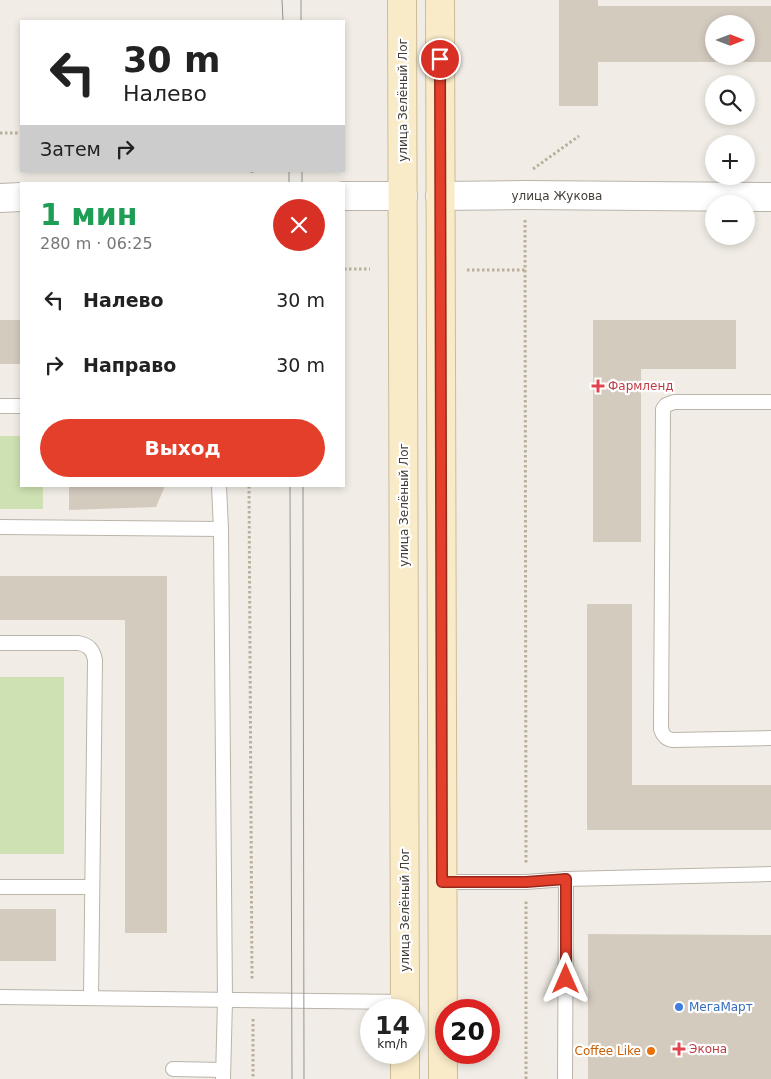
<!DOCTYPE html>
<html lang="ru">
<meta charset="utf-8">
<style>
:root{--surface:#fff;--page:#f6f6f6;--text:#222;--muted:#767676;--accent:#e33f2a}
body{margin:0;font-family:"DejaVu Sans",sans-serif;background:var(--page);color:var(--text);height:100vh;display:flex;flex-direction:column;font-size:19px;white-space:nowrap}
*{box-sizing:border-box;margin:0}
p{font-size:16px;color:var(--muted)}
.icon{flex:none;width:28px;height:28px;fill:none;stroke:currentColor;stroke-width:2;stroke-linecap:round;stroke-linejoin:round}
.map{position:relative;flex:1;overflow:hidden}
.drawer{position:absolute;left:20px;top:182px;width:325px;height:305px;display:flex;flex-direction:column;background:var(--surface);border-radius:0px;box-shadow:0 2px 8px #0003}
.drawer>*{flex:none}
.guide{position:absolute;left:20px;top:20px;width:325px;height:152px;border-radius:0px;box-shadow:0 2px 8px #0003;background:#fff;color:var(--text);overflow:hidden}
.needle{width:32px;rotate:90deg}
.controls{position:absolute;left:705px;top:15px;display:grid;gap:10px}
.controls a{display:grid;place-items:center;width:50px;height:50px;border-radius:50%;background:var(--surface);box-shadow:0 2px 8px #0003;font-size:25px}
.speed{position:absolute;left:360px;top:999px;display:flex;gap:10px;font-size:25px;font-weight:700;text-align:center}
.speed>*{display:grid;place-content:center;width:65px;height:65px;border-radius:50%;background:var(--surface);box-shadow:0 2px 8px #0003;line-height:1}
.speed small{font-size:12px;font-weight:400}
.speed .limit{border:8px solid #d22;background:#fff;color:#111}
.pin{position:absolute;display:grid;place-items:center;width:42px;height:42px;color:#fff;margin:-21px;border:2px solid #fff;border-radius:50%;box-shadow:0 1px 5px #0007}
.me{position:absolute;width:55px;margin:-28px;rotate:0deg;stroke-linejoin:round;filter:drop-shadow(0 0 4px #0008)}
.turn{display:flex;align-items:center;gap:18px;height:105px;padding:0 20px;font-size:22px}
.turn .icon{width:65px;height:65px;stroke-width:2.5}
.turn b{display:block;font-size:35px;line-height:42px}
.then{display:flex;align-items:center;height:48px;padding:0 20px;background:#0003;gap:10px;font-size:19px}
.round{display:grid;place-items:center;flex:none;width:52px;height:52px;border-radius:26px;background:var(--page)}
.summary{display:flex;align-items:center;justify-content:space-between;height:85px;padding:0 20px}
h1{font-size:30px;font-weight:800;line-height:38px;color:#1e9e55}
.button{display:flex;gap:10px;margin-top:auto;padding:10px 20px}
.button a{flex:1;height:58px;border-radius:30px;background:var(--accent);color:#fff;font-size:20px;font-weight:800;line-height:58px;text-align:center}
ul{padding:0;list-style:none}
li{display:flex;align-items:center;gap:15px;height:65px;padding:0 20px}
li div{flex:1}
li b{display:block;font-size:19px}
li em{font-style:normal}
.map>svg:first-child{display:block}
.green{fill:#cee1b2}
.building{fill:#d4cbbf;fill-rule:evenodd}
.lines{fill:none;stroke-linecap:round;stroke-linejoin:round}
.service-casing{stroke:#bbb4a9;stroke-width:16}
.minor-casing{stroke:#bbb4a9;stroke-width:30}
.tertiary-casing{stroke:#bbb4a9;stroke-width:30}
.secondary-casing{stroke:#ccbd99;stroke-width:30}
.path{stroke:#bbaf9c;stroke-width:3;stroke-dasharray:2.5 2.5;stroke-linecap:butt}
.service{stroke:#fff;stroke-width:14}
.minor{stroke:#fff;stroke-width:28}
.tertiary{stroke:#fff;stroke-width:28}
.secondary{stroke:#f9ebc8;stroke-width:28}
.tram{stroke:#949494;stroke-width:1}
.route-casing{stroke:#94291b;stroke-width:12}
.route{stroke:#e33f2a;stroke-width:9}
.health-dot{fill:#e0444e;stroke:#fff;stroke-width:2}
.shop-dot{fill:#3f7fe0;stroke:#fff;stroke-width:2}
.food-dot{fill:#e8710a;stroke:#fff;stroke-width:2}
.labels{text-anchor:middle;dominant-baseline:central;stroke-width:4.5;stroke-linejoin:round;paint-order:stroke}
.street-label{font-size:12px;fill:#433d36;stroke:#fff}
.health-label{font-size:12px;fill:#be3a42;stroke:#fff;text-anchor:start}
.shop-label{font-size:12px;fill:#366cbe;stroke:#fff;text-anchor:start}
.food-label{font-size:12px;fill:#c56008;stroke:#fff;text-anchor:end}
</style>
<div class="map">
<svg width="771" height="1079" viewBox="0 0 771 1079">
<rect width="100%" height="100%" fill="#f1ede6"/>
<g class="green">
<polygon points="0,436 21,436 21,486 43,486 43,509 0,509"/>
<rect x="0" y="677" width="64" height="177"/>
</g>
<g class="building">
<path d="M559,0H598V6H771V62H598V106H559ZM714,24H746V56H714Z"/>
<rect x="0" y="320" width="21" height="44"/>
<polygon points="593,320 736,320 736,369 641,369 641,542 593,542"/>
<polygon points="69,486 165,486 156,507 69,510"/>
<polygon points="0,576 167,576 167,933 125,933 125,620 0,620"/>
<polygon points="587,604 632,604 632,785 771,785 771,830 587,830"/>
<rect x="0" y="909" width="56" height="52"/>
<polygon points="588,934 771,935 771,1079 588,1079"/>
</g>
<g class="lines">
<g class="service-casing">
<g id="service">
<path d="M771,402H674L666,405L663,409L661,729C663,736 666,739 673,740L771,738"/>
<polyline points="0,406 21,406"/>
<polyline points="219,486 221,529 225,1000 223,1079"/>
<polyline points="0,527 221,529"/>
<path d="M0,643H78C89,645 93,650 95,660L91,997"/>
<polyline points="442,882 526,882 566,879 771,874"/>
<polyline points="0,887 92,887"/>
<polyline points="0,997 405,1002"/>
<polyline points="173,1069 223,1070"/>
<polyline points="565,1079 566,879"/>
</g>
</g>
<g class="minor-casing">
<g id="minor">
<polyline points="344,196 403,196"/>
<polyline points="0,198 21,197"/>
</g>
</g>
<g class="tertiary-casing">
<polyline id="tertiary" points="440,196 525,195 771,197"/>
</g>
<g class="secondary-casing">
<g id="secondary">
<polyline points="402,0 405,1010"/>
<polyline points="440,0 443,1079"/>
<polyline points="405,1052 405,1079"/>
</g>
</g>
<g class="path">
<polyline points="0,133 21,133"/>
<polyline points="533,169 579,136"/>
<polyline points="252,171 252,173"/>
<polyline points="525,220 526,863"/>
<polyline points="344,269 370,269"/>
<polyline points="467,270 525,270"/>
<polyline points="249,486 252,981"/>
<polyline points="253,1019 253,1079"/>
<polyline points="526,1079 526,900"/>
</g>
<use href="#service" class="service"/>
<use href="#minor" class="minor"/>
<use href="#tertiary" class="tertiary"/>
<use href="#secondary" class="secondary"/>
<g class="tram">
<polyline points="282,0 283,21"/>
<polyline points="301,0 301,21"/>
<polyline points="289,171 289,184"/>
<polyline points="302,171 302,184"/>
<polyline points="290,486 292,1079"/>
<polyline points="303,486 304,1079"/>
</g>
</g>
<g class="lines">
<g class="route-casing">
<polyline id="route" points="440,59 442,882 526,882 566,879 566,979"/>
</g>
<use href="#route" class="route"/>
</g>
<g class="health-dot">
<path d="M595.5 378.5h5v5h5v5h-5v5h-5v-5h-5v-5h5z"/>
<path d="M676.5 1041.5h5v5h5v5h-5v5h-5v-5h-5v-5h5z"/>
</g>
<circle class="shop-dot" cx="679" cy="1007" r="5"/>
<circle class="food-dot" cx="651" cy="1051" r="5"/>
<g class="labels">
<g class="street-label">
<text transform="translate(403 100) rotate(-90)">улица Зелёный Лог</text>
<text x="557" y="196">улица Жукова</text>
<text transform="translate(404 505) rotate(-90)">улица Зелёный Лог</text>
<text transform="translate(405 910) rotate(-90)">улица Зелёный Лог</text>
</g>
<g class="health-label">
<text x="608" y="386">Фармленд</text>
<text x="689" y="1049">Экона</text>
</g>
<g class="shop-label">
<text x="689" y="1007">МегаМарт</text>
</g>
<g class="food-label">
<text x="641" y="1051">Coffee Like</text>
</g>
</g>
</svg>
<div class="controls">
<a><svg class="needle" viewBox="-14 -14 28 28"><path d="M0-13l5 13h-10z" fill="#e53935"/><path d="M0 13l5-13h-10z" fill="#767676"/></svg></a>
<a><svg class="icon" aria-label="search" viewBox="0 0 24 24"><circle cx="10" cy="10" r="6"/><path d="M15 15l6 6"/></svg></a>
<a>+</a>
<a>−</a>
</div>
<div class="speed"><div>14<small>km/h</small></div><div class="limit">20</div></div>
<div class="pin" style="left:440px;top:59px;background:#d93025"><svg class="icon" aria-label="arrive" viewBox="0 0 24 24"><path d="M6 21V4h12l-3 4 3 4H6"/></svg></div>
<svg class="me" style="left:566px;top:979px" viewBox="-20 -20 40 40"><path d="M0-17L14 15 0 8-14 15z" fill="#e33f2a" stroke="#fff" stroke-width="4"/></svg>
<div class="guide">
<div class="turn"><svg class="icon" aria-label="left" viewBox="0 0 24 24"><path d="M17 20v-9H6M10 6l-5 5 5 5"/></svg><div><b>30 m</b>Налево</div></div>
<div class="then">Затем<svg class="icon" aria-label="right" viewBox="0 0 24 24"><path d="M7 20v-9h11M14 6l5 5-5 5"/></svg></div>
</div>
<section class="drawer">
<div class="summary"><div><h1>1 мин</h1><p>280 m · 06:25</p></div><a class="round" style="background:#d93025;color:#fff"><svg class="icon" aria-label="close" viewBox="0 0 24 24"><path d="M6 6l12 12M18 6L6 18"/></svg></a></div>
<ul>
<li><svg class="icon" aria-label="left" viewBox="0 0 24 24"><path d="M17 20v-9H6M10 6l-5 5 5 5"/></svg><div><b>Налево</b></div><em>30 m</em></li>
<li><svg class="icon" aria-label="right" viewBox="0 0 24 24"><path d="M7 20v-9h11M14 6l5 5-5 5"/></svg><div><b>Направо</b></div><em>30 m</em></li>
</ul>
<div class="button"><a>Выход</a></div>
</section>
</div>
